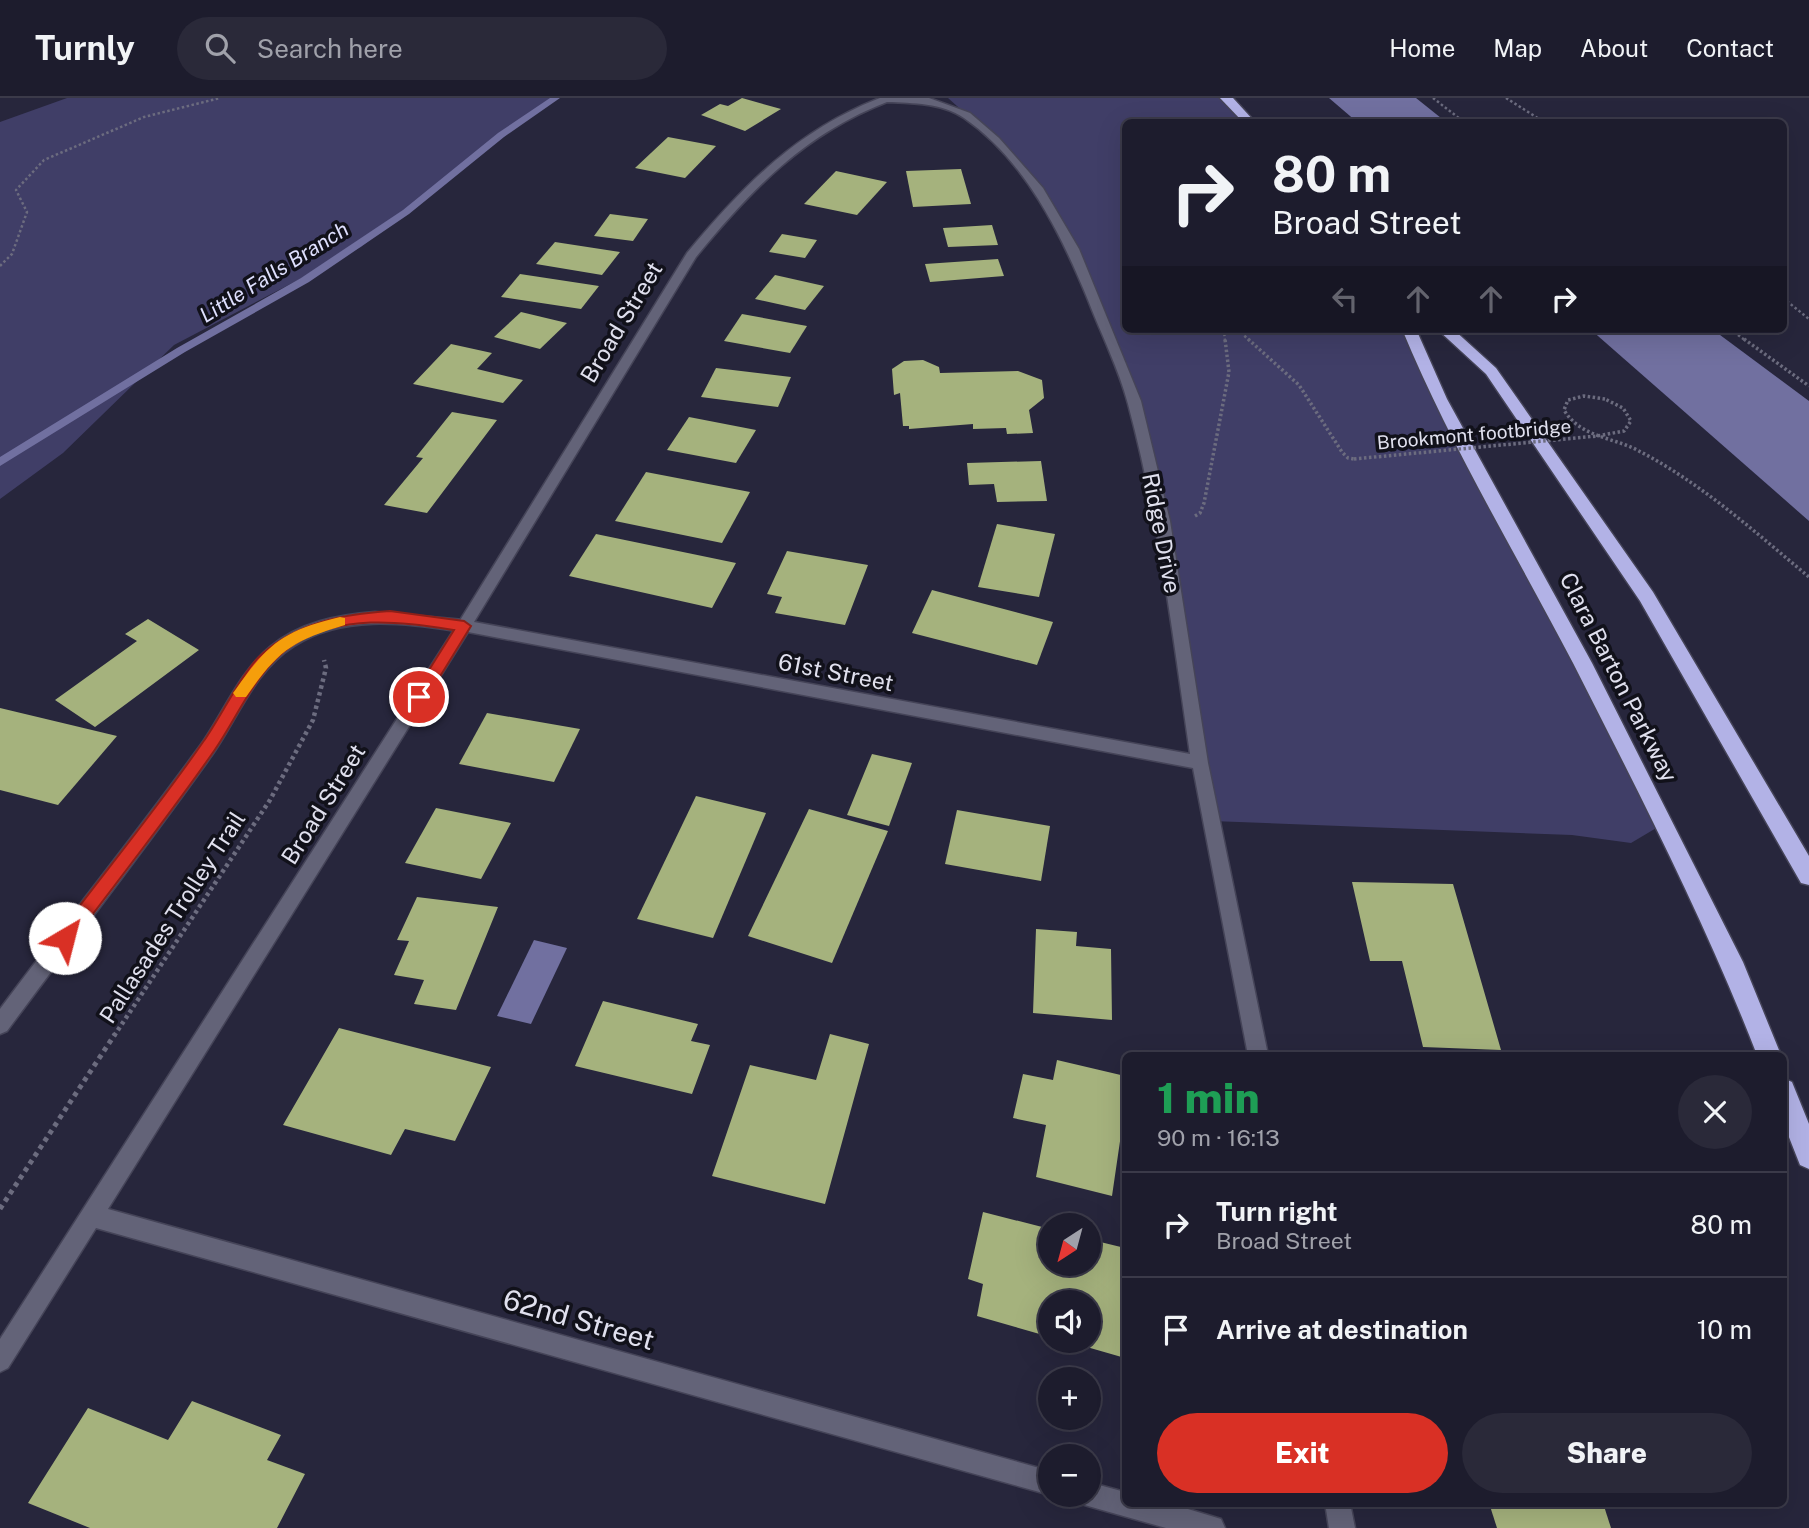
<!DOCTYPE html>
<meta charset="utf-8">
<style>
:root{--surface:#1d1c2d;--page:#2a2939;--text:#f1f3f6;--muted:#a0a1aa;--line:#3b3a49;--accent:#d93025}
body{margin:0;font-family:"Public Sans",sans-serif;background:var(--page);color:var(--text);height:100vh;display:flex;flex-direction:column;font-size:26px;white-space:nowrap}
*{box-sizing:border-box;margin:0}
p{font-size:23px;color:var(--muted)}
.icon{flex:none;width:38px;height:38px;fill:none;stroke:currentColor;stroke-width:2;stroke-linecap:round;stroke-linejoin:round}
.map{position:relative;flex:1;overflow:hidden}
.side{position:absolute;left:1122px;top:954px;width:665px;height:455px;display:flex;flex-direction:column;background:var(--surface);border-radius:10px;box-shadow:0 7px 28px #0002,0 0 0 2px var(--line)}
.side>*{flex:none}
.hud{position:absolute;left:1122px;top:21px;width:665px;height:214px;border-radius:10px;box-shadow:0 7px 28px #0002,0 0 0 2px var(--line);background:#1d1c2d;color:var(--text);overflow:hidden}
.needle{width:46px;rotate:216deg}
.fabs{position:absolute;left:1038px;top:1115px;display:grid;gap:14px}
.fabs a{display:grid;place-items:center;width:63px;height:63px;border-radius:50%;background:var(--surface);box-shadow:0 7px 28px #0002,0 0 0 2px var(--line);font-size:35px}
.pin{position:absolute;display:grid;place-items:center;width:60px;height:60px;color:#fff;margin:-30px;border:4px solid #fff;border-radius:50%;box-shadow:0 2px 7px #0007}
.me{position:absolute;width:77px;margin:-38px;rotate:37deg;stroke-linejoin:round;filter:drop-shadow(0 0 5px #0008)}
.turn{display:flex;align-items:center;gap:24px;height:147px;padding:0 35px;font-size:32px}
.turn .icon{width:91px;height:91px;stroke-width:2.5}
.turn b{display:block;font-size:49px;line-height:60px}
.lanes{display:flex;align-items:center;height:66px;padding:0 35px;background:#0003;justify-content:center;gap:35px;direction:ltr}
.lanes .off{opacity:.35}
.round{display:grid;place-items:center;flex:none;width:74px;height:74px;border-radius:37px;background:var(--page)}
.headline{display:flex;align-items:center;justify-content:space-between;height:119px;padding:0 35px}
h1{font-size:42px;font-weight:800;line-height:52px;color:#1e9e55}
.button{display:flex;gap:14px;margin-top:auto;padding:14px 35px}
.button a{flex:1;height:80px;border-radius:42px;background:var(--accent);color:#fff;font-size:28px;font-weight:800;line-height:80px;text-align:center}
.button a+a{background:var(--page);color:var(--text)}
ul{padding:0;list-style:none}
li{display:flex;align-items:center;gap:21px;height:105px;padding:0 35px;border-top:2px solid var(--line)}
li div{flex:1}
li b{display:block;font-size:26px}
li em{font-style:normal}
header{display:flex;align-items:center;gap:42px;box-sizing:border-box;height:98px;padding:0 35px;background:var(--surface);border-bottom:2px solid var(--line)}
header strong{font-size:33px}
nav{display:flex;gap:38px;margin-inline-start:auto;font-size:24px}
.search{width:490px;height:63px;background:var(--page);display:flex;align-items:center;gap:18px;box-sizing:border-box;padding:0 24px;border-radius:38px;color:var(--muted);font-size:26px}
.map>svg:first-child{display:block}
.green{fill:#403e67}
.water{fill:#7170a0}
.lines{fill:none;stroke-linecap:round;stroke-linejoin:round}
.stream{fill:#7170a0;fill-rule:evenodd}
.building{fill:#a5b27d}
.lane-casing{stroke:#454458;stroke-width:3}
.street-casing{stroke:#454458;stroke-width:3}
.highway-casing{stroke:#454458;stroke-width:3}
.path-far3{stroke:#6c6c7f;stroke-width:2.5;stroke-dasharray:2.5 2.5;stroke-linecap:butt}
.path-far2{stroke:#6c6c7f;stroke-width:3.5;stroke-dasharray:2.5 2.5;stroke-linecap:butt}
.path-far1{stroke:#6c6c7f;stroke-width:4.5;stroke-dasharray:3.5 3.5;stroke-linecap:butt}
.path{stroke:#6c6c7f;stroke-width:5;stroke-dasharray:4.5 4.5;stroke-linecap:butt}
.lane{fill:#636378;fill-rule:evenodd}
.street{fill:#636378;fill-rule:evenodd}
.highway{fill:#b2b2e6;fill-rule:evenodd}
.path-bridge{stroke:#6c6c7f;stroke-width:3.5;stroke-dasharray:2.5 2.5;stroke-linecap:butt}
.route{fill:#d93025;stroke:#8d1f18;stroke-width:2}
.slow{fill:#f59e0b}
.labels{text-anchor:middle;dominant-baseline:central;stroke-width:7;stroke-linejoin:round;paint-order:stroke}
.far-street-label{font-size:19px;fill:#e0e0ee;stroke:#11111a}
.far-water-label{font-size:21px;font-style:italic;fill:#dfe0fe;stroke:#11111a}
.street-label{font-size:23px;fill:#e0e0ee;stroke:#11111a}
.near-street-label{font-size:28px;fill:#e0e0ee;stroke:#11111a}
</style>
<header>
<strong>Turnly</strong>
<div class="search"><svg class="icon" aria-label="search" viewBox="0 0 24 24"><circle cx="10" cy="10" r="6"/><path d="M15 15l6 6"/></svg>Search here</div>
<nav><a>Home</a><a>Map</a><a>About</a><a>Contact</a></nav>
</header>
<div class="map">
<svg width="1809" height="1430" viewBox="0 0 1809 1430">
<rect width="100%" height="100%" fill="#27263c"/>
<g class="green">
<polygon points="67,0 551,0 361,149 174,247 63,355 0,401 0,24"/>
<polygon points="948,0 1226,0 1249,24 1125,24 1125,231 1409,231 1663,726 1631,745 1572,737 1212,723 1134,303 1039,92 995,42"/>
</g>
<g class="water">
<polygon points="1329,0 1416,0 1446,24 1357,24"/>
<polygon points="1590,231 1712,231 1809,303 1809,423"/>
<polygon points="534,842 567,850 531,926 497,918"/>
</g>
<g class="lines">
<polygon class="stream" points="550,0 560,0 504,39 409,116 309,184 185,254 0,368 0,359 177,250 301,180 403,112 498,35"/>
</g>
<g class="building">
<polygon points="742,0 781,11 745,33 701,17 720,6 728,8"/>
<polygon points="668,39 716,48 685,80 635,70"/>
<polygon points="961,71 971,106 913,109 906,73"/>
<polygon points="836,73 887,84 857,117 804,106"/>
<polygon points="610,116 648,121 633,143 594,138"/>
<polygon points="992,127 998,147 948,149 943,130"/>
<polygon points="782,136 817,142 805,160 769,154"/>
<polygon points="555,144 620,154 602,177 536,166"/>
<polygon points="998,161 1004,178 930,184 925,166"/>
<polygon points="520,176 599,188 581,211 501,199"/>
<polygon points="775,177 824,188 805,212 755,201"/>
<polygon points="521,214 567,225 540,251 494,239"/>
<polygon points="742,216 807,228 790,255 724,243"/>
<polygon points="451,246 492,255 477,271 523,282 503,305 413,286"/>
<polygon points="923,262 939,269 940,275 1018,273 1042,282 1044,300 1029,312 1033,335 1007,336 1006,330 973,331 973,326 909,331 909,328 903,328 900,295 894,297 892,271 904,263"/>
<polygon points="716,270 791,279 778,309 701,299"/>
<polygon points="452,314 497,322 427,415 384,407 423,360 416,359"/>
<polygon points="689,319 756,332 736,365 667,352"/>
<polygon points="1041,363 1047,403 997,404 994,386 969,387 967,365"/>
<polygon points="646,374 750,394 722,445 615,423"/>
<polygon points="997,426 1055,436 1039,499 978,489"/>
<polygon points="596,436 736,465 712,510 569,478"/>
<polygon points="787,453 868,467 845,527 775,515 782,499 767,496"/>
<polygon points="932,492 1053,524 1037,567 912,535"/>
<polygon points="148,521 199,552 95,629 55,602 137,543 125,536"/>
<polygon points="0,610 117,638 58,707 0,692"/>
<polygon points="487,615 580,631 554,684 459,666"/>
<polygon points="872,656 912,665 889,728 847,717"/>
<polygon points="696,698 766,715 713,840 637,821"/>
<polygon points="436,710 511,725 481,781 405,765"/>
<polygon points="809,711 888,733 832,865 748,838"/>
<polygon points="957,712 1050,728 1041,783 945,766"/>
<polygon points="1352,784 1453,786 1501,952 1423,949 1402,863 1370,863"/>
<polygon points="417,799 498,809 456,912 414,906 424,882 394,877 409,843 397,842"/>
<polygon points="1036,831 1077,834 1076,848 1111,851 1112,922 1033,915"/>
<polygon points="603,903 698,926 691,943 710,947 692,996 575,968"/>
<polygon points="339,930 491,969 455,1043 405,1031 391,1057 283,1027"/>
<polygon points="830,936 869,946 825,1106 712,1078 750,967 816,982"/>
<polygon points="1057,962 1125,978 1125,1009 1112,1098 1036,1079 1046,1027 1013,1020 1023,976 1053,982"/>
<polygon points="983,1114 1050,1131 1050,1166 1088,1166 1088,1141 1125,1150 1125,1260 1066,1243 1088,1242 1088,1204 1050,1204 1050,1239 977,1218 983,1186 968,1181"/>
<polygon points="192,1303 281,1337 267,1362 305,1376 277,1430 90,1430 28,1405 88,1310 168,1342"/>
<polygon points="1489,1405 1603,1405 1611,1430 1497,1430"/>
</g>
<g class="lines">
<g class="lane-casing">
<path id="lane" d="M375,514L464,522L472,528L464,534C408,526 345,515 294,548C254,573 238,620 212,657C146,750 75,841 7,933L0,936V911C66,823 135,737 200,648C223,616 239,574 270,549C300,524 338,517 375,514Z"/>
</g>
<g class="street-casing">
<g id="street">
<path d="M880,0H929L970,15L999,40L1043,90L1079,151L1141,303L1170,423L1208,665L1268,957H1248L1193,670L468,534L108,1111L1050,1373V1396H1052L1050,1397L96,1130L8,1270L0,1274V1241L459,524L687,155C743,88 797,32 880,0ZM887,4C913,5 942,5 964,20C1025,62 1061,136 1088,202C1101,236 1119,271 1128,306C1159,421 1173,539 1190,656L474,524L696,159C751,92 804,36 887,4Z"/>
<polygon points="1088,1384 1125,1394 1125,1405 1168,1405 1221,1421 1225,1430 1166,1430 1088,1408 1079,1405 1076,1396 1088,1396"/>
<polygon points="1325,1405 1350,1405 1355,1430 1329,1430"/>
</g>
</g>
<g class="highway-casing">
<g id="highway">
<polygon points="1220,0 1233,0 1255,24 1243,24"/>
<path d="M1402,231H1416L1447,301L1592,565L1743,864L1781,957H1757C1705,823 1638,693 1573,565C1515,454 1450,347 1402,231Z"/>
<polygon points="1437,231 1453,231 1496,270 1653,494 1809,758 1809,787 1801,785 1640,503 1486,276"/>
<polygon points="1783,980 1792,984 1809,1026 1809,1071 1800,1067 1783,1024"/>
</g>
</g>
<g class="path-far3">
<polyline points="1433,0 1464,24"/>
<polyline points="1506,0 1544,24"/>
<polyline points="0,168 12,156 27,114 16,92 44,62 144,19 220,0"/>
<polyline points="1783,200 1809,221"/>
<polyline points="1237,231 1250,243"/>
<polyline points="1730,231 1746,243"/>
<polyline points="1225,243 1224,233 1227,231"/>
</g>
<g class="path-far2">
<polyline points="1248,241 1299,287 1342,354 1348,360 1354,361"/>
<polyline points="1744,241 1809,288"/>
<path d="M1605,301L1584,298L1568,302L1564,312C1580,339 1612,339 1637,352C1700,384 1755,434 1809,479"/>
<polyline points="1195,418 1200,415 1204,405 1229,274 1225,241"/>
</g>
<polyline class="path-far1" points="114,938 270,702 313,622 326,570 324,562"/>
<polyline class="path" points="0,1111 115,936"/>
<use href="#lane" class="lane"/>
<use href="#street" class="street"/>
<use href="#highway" class="highway"/>
<polyline class="path-bridge" points="1354,361 1597,338 1624,333 1631,323 1623,310 1605,301"/>
</g>
<path class="route" d="M390,513L464,523L471,528L425,603H414L412,599L454,532C400,524 343,515 293,547C256,571 239,617 214,653C169,718 119,781 71,845L65,848L59,845L56,840L59,835C107,771 158,709 203,644C219,622 244,571 262,556C298,524 344,516 390,513Z"/>
<path class="slow" d="M340,519L345,520V527C291,543 278,553 246,599H236L233,595L236,591C268,545 285,532 340,519Z"/>
<g class="labels">
<g class="far-street-label">
<text transform="translate(1474 336) rotate(-5)">Brookmont footbridge</text>
</g>
<g class="far-water-label">
<text transform="translate(274 174) rotate(-32)">Little Falls Branch</text>
</g>
<g class="street-label">
<text transform="translate(621 224) rotate(-59)">Broad Street</text>
<text transform="translate(1162 435) rotate(79)">Ridge Drive</text>
<text transform="translate(836 574) rotate(11)">61st Street</text>
<text transform="translate(1619 579) rotate(63)">Clara Barton Parkway</text>
<text transform="translate(323 706) rotate(-58)">Broad Street</text>
<text transform="translate(172 819) rotate(-57)">Pallasades Trolley Trail</text>
</g>
<g class="near-street-label">
<text transform="translate(579 1221) rotate(16)">62nd Street</text>
</g>
</g>
</svg>
<div class="fabs">
<a><svg class="needle" viewBox="-14 -14 28 28"><path d="M0-13l5 13h-10z" fill="#e53935"/><path d="M0 13l5-13h-10z" fill="#a0a1aa"/></svg></a>
<a><svg class="icon" aria-label="sound" viewBox="0 0 24 24"><path d="M4 9h4l5-4v14l-5-4H4zM17 9q2 3 0 6"/></svg></a>
<a>+</a>
<a>−</a>
</div>
<div class="pin" style="left:419px;top:599px;background:#d93025"><svg class="icon" aria-label="arrive" viewBox="0 0 24 24"><path d="M6 21V4h12l-3 4 3 4H6"/></svg></div>
<svg class="me" style="left:65px;top:840px" viewBox="-20 -20 40 40"><circle r="19" fill="#fff"/><path d="M0-13L10 11 0 6-10 11z" fill="#d93025"/></svg>
<div class="hud">
<div class="turn"><svg class="icon" aria-label="right" viewBox="0 0 24 24"><path d="M7 20v-9h11M14 6l5 5-5 5"/></svg><div><b>80 m</b>Broad Street</div></div>
<div class="lanes"><svg class="icon off" aria-label="left" viewBox="0 0 24 24"><path d="M17 20v-9H6M10 6l-5 5 5 5"/></svg><svg class="icon off" aria-label="ahead" viewBox="0 0 24 24"><path d="M12 20V5M6 11l6-6 6 6"/></svg><svg class="icon off" aria-label="ahead" viewBox="0 0 24 24"><path d="M12 20V5M6 11l6-6 6 6"/></svg><svg class="icon" aria-label="right" viewBox="0 0 24 24"><path d="M7 20v-9h11M14 6l5 5-5 5"/></svg></div>
</div>
<section class="side">
<div class="headline"><div><h1>1 min</h1><p>90 m · 16:13</p></div><a class="round"><svg class="icon" aria-label="close" viewBox="0 0 24 24"><path d="M6 6l12 12M18 6L6 18"/></svg></a></div>
<ul>
<li><svg class="icon" aria-label="right" viewBox="0 0 24 24"><path d="M7 20v-9h11M14 6l5 5-5 5"/></svg><div><b>Turn right</b><p>Broad Street</p></div><em>80 m</em></li>
<li><svg class="icon" aria-label="arrive" viewBox="0 0 24 24"><path d="M6 21V4h12l-3 4 3 4H6"/></svg><div><b>Arrive at destination</b></div><em>10 m</em></li>
</ul>
<div class="button"><a>Exit</a><a>Share</a></div>
</section>
</div>
